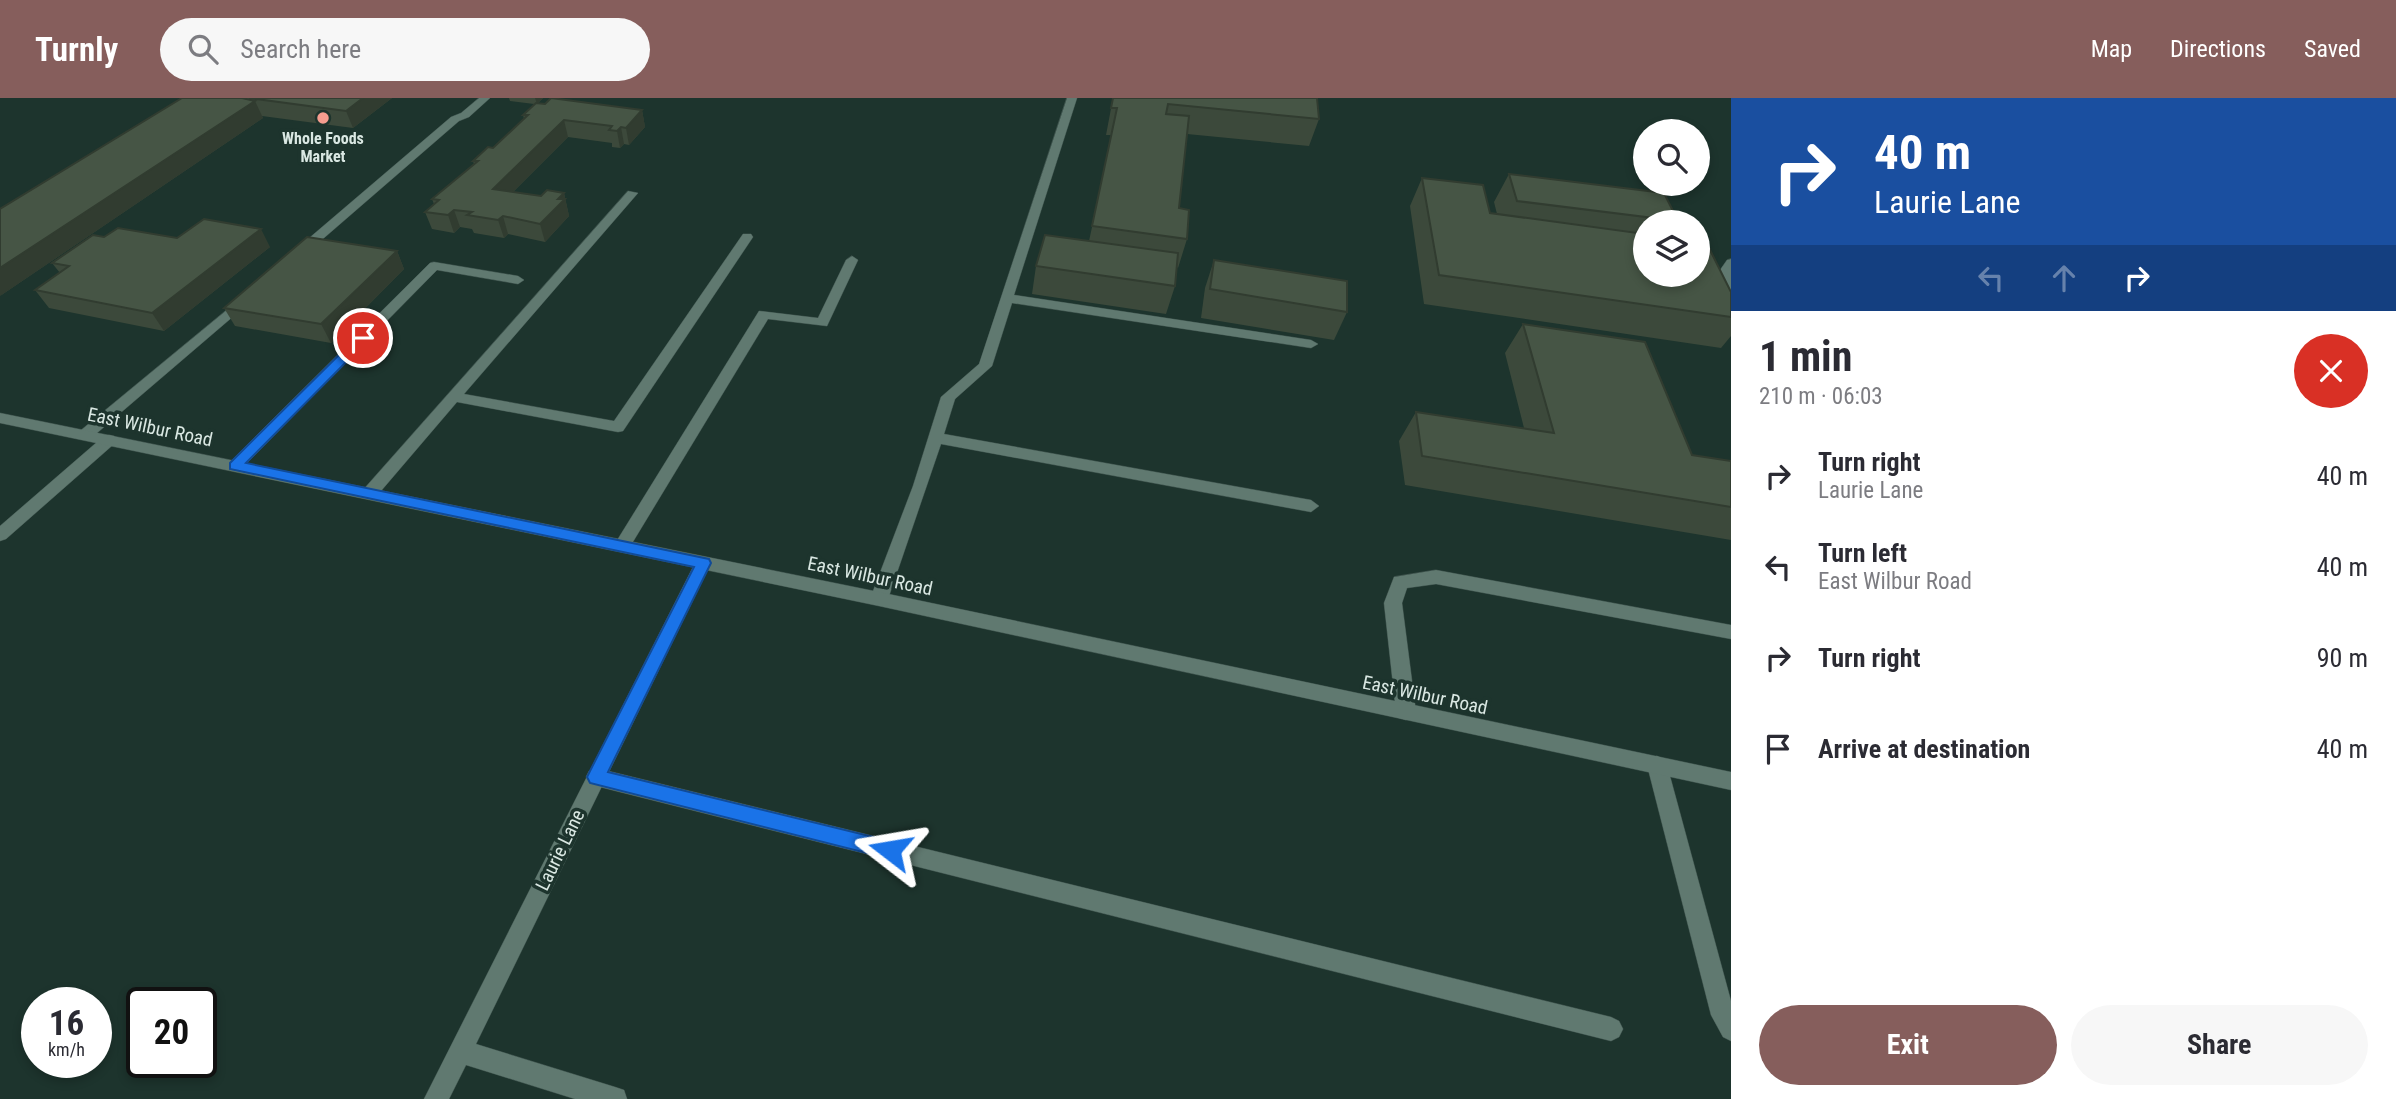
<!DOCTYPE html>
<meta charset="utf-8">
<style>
:root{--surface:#fff;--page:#f7f7f7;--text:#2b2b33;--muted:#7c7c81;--accent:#865e5c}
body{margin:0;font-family:"Roboto Condensed",sans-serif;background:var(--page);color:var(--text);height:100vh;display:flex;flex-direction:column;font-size:26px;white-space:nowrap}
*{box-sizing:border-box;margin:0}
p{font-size:23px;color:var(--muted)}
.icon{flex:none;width:38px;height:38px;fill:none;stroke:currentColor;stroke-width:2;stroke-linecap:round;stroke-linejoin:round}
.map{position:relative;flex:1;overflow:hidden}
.panel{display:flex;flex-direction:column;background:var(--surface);width:665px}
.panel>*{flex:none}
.guide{background:#1a4fa0;color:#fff;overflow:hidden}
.buttons{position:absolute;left:1633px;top:21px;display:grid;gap:14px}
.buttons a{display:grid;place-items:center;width:77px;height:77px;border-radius:50%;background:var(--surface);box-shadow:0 4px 10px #0003;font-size:35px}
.speed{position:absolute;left:21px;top:889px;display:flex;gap:14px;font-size:35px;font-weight:700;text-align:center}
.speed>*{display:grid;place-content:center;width:91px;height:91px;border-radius:50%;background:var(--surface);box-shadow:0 4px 10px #0003;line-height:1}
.speed small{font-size:18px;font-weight:400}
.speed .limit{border:4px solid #111;border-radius:10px;background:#fff;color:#111}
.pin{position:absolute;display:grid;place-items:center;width:60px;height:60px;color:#fff;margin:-30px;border:4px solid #fff;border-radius:50%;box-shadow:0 2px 7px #0007}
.me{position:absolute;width:77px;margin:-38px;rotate:284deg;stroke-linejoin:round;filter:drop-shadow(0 0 5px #0008)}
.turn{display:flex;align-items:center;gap:24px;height:147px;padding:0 28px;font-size:32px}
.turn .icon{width:91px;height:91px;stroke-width:2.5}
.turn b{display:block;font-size:49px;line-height:60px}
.lanes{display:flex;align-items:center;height:66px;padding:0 28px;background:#0003;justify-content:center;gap:35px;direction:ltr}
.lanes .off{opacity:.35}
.round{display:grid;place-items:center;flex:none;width:74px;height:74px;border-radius:37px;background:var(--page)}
.summary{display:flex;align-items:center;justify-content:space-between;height:119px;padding:0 28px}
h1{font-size:42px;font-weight:700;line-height:52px}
.primary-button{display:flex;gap:14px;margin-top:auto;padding:14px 28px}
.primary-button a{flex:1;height:80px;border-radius:42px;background:var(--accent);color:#fff;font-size:28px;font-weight:700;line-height:80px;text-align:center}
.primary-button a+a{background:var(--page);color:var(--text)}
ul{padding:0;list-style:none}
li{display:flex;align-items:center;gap:21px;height:91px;padding:0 28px}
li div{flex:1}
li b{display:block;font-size:26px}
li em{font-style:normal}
header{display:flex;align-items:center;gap:42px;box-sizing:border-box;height:98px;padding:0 35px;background:var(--accent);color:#fff}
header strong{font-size:33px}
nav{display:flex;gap:38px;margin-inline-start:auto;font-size:24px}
.search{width:490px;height:63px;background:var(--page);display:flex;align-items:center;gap:18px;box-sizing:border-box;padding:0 24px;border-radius:38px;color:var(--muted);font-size:26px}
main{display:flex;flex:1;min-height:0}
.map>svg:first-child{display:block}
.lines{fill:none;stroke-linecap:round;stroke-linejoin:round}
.service-casing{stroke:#3c514b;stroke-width:1}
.minor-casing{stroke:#3c514b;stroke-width:1}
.tertiary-casing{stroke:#3c514b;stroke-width:1}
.service{fill:#607970;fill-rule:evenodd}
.minor{fill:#607970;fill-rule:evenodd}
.tertiary{fill:#607970;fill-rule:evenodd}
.wall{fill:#3c493b}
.shaded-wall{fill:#313c30}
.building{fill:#465545;stroke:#313c30;stroke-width:2}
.route{fill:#1a73e8;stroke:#114b97;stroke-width:2}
.poi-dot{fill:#f59d8f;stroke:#1d342d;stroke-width:2.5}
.labels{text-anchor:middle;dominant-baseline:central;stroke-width:7;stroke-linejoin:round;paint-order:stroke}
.far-poi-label{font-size:16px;font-weight:bold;fill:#dae8e3;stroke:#1d342d}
.street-label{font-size:19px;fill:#dae8e3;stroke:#1d342d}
</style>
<header>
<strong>Turnly</strong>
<div class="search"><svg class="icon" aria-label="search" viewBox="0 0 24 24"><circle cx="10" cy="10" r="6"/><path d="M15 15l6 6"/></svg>Search here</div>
<nav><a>Map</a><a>Directions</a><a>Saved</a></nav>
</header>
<main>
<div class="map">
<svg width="1731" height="1001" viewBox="0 0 1731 1001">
<rect width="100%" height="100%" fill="#1d342d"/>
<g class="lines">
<g class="service-casing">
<g id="service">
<polygon points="479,0 490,0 469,19 459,23 302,159 294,159 294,153 451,19 461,15"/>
<polygon points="1067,0 1077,0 1014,197 1311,242 1318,246 1311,250 1012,205 992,268 955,301 944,336 1311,402 1319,408 1311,414 941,346 888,501 885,506 873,506 870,501 913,388 941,299 979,266"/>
<polygon points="628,93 638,95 464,296 614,323 743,136 751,136 753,139 623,333 618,334 457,304 375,400 363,400 361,396 363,392"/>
<polygon points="852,158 858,162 827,228 768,221 628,452 616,452 614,448 616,444 759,213 818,220 846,162"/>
<polygon points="1731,161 1731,199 1725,195 1718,175 1727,162"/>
<polygon points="434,164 518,178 524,182 518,186 437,172 240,372 230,372 227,368 230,364 430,165"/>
<polygon points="245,197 250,198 250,204 90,341 80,341 77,337 80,333"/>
<polygon points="109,337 114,338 117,342 114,346 6,441 0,443 0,428 104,338"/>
<polygon points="1436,472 1731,527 1731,541 1436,486 1407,490 1402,505 1416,614 1413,620 1406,622 1399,620 1396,614 1384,505 1394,479"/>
<polygon points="1657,658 1664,661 1667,667 1731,903 1731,943 1723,939 1711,917 1647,667 1650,661"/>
<polygon points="596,670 1611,919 1619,923 1623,931 1619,939 1611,943 596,688 589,685 586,679 589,673"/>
</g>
</g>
<g class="minor-casing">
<polygon id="minor" points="703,459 709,460 711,465 476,946 615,989 624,992 627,1001 575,1001 466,967 449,1001 424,1001 695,465 697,460"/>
</g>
<g class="tertiary-casing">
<polygon id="tertiary" points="0,315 879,494 1731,674 1731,692 879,508 0,325"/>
</g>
<use href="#service" class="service"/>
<use href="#minor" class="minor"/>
<use href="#tertiary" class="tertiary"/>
</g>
<g class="wall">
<polygon points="182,0 392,0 353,30 262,18 263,20 0,198"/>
<polygon points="509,0 543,0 538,5 642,12 645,29 629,47 624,46 620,50 612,49 612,45 568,39 513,94 541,98 564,95 569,118 545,144 508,136 504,140 474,135 472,131 460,129 454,135 432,131 425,114 434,106 432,101 474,66 473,63 493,50 524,21 523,17 534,6 510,3"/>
<polygon points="1113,0 1319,21 1309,48 1187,36 1179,110 1187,141 1178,170 1177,169 1175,188 1166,216 1032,196 1036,168 1089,143 1112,37 1106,37"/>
<polygon points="1509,76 1678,123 1677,124 1645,124 1645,177 1731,194 1731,238 1721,250 1424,206 1410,108 1422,80 1490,115 1497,116 1494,104"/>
<polygon points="104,139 177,140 270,149 164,233 49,210 35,192 60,175 52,165"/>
<polygon points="397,153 404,171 331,245 235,228 224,210"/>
<polygon points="1214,162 1347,214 1334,242 1201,220 1205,190"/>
<polygon points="1523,226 1692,357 1731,363 1731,442 1405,387 1399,343 1416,314 1524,330 1505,255"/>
</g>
<g class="shaded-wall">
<polygon points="363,0 392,0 353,30 346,13"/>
<polygon points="535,0 543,0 537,6"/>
<polygon points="255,3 263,20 0,198 0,170"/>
<polygon points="642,12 645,29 629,47 626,30"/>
<polygon points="564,22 568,39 499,108 493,91"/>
<polygon points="621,29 624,46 620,50 617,33"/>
<polygon points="564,95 569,118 545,144 540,126 558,101"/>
<polygon points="454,112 460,129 454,135 448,117"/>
<polygon points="503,118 508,136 504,140 498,122"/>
<polygon points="261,131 270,149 164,233 152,215"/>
<polygon points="397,153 404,171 331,245 321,226"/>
</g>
<g class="building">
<polygon points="182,0 242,0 255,3 0,170 0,111"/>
<polygon points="249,0 363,0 346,13"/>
<polygon points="551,0 642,12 626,30 621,29 617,33 609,32 612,28 564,22 493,91 541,98 547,92 564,95 558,101 565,101 540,126 503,118 498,122 467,117 472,114 454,112 448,117 425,114 439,102 432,101 478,63 473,63 488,49 493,50 528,17 523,17 536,5 545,6"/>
<polygon points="1113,0 1317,0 1319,21 1168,6 1166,16 1189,18 1179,110 1189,112 1187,141 1092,128 1117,10 1111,10"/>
<polygon points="1509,76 1664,95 1678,123 1517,103"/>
<polygon points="1422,80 1483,87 1490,115 1645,136 1645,177 1698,177 1698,143 1706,144 1731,194 1731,219 1439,177"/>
<polygon points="204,121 261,131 152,215 35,192 69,168 52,165 93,137 104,139 118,130 177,140"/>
<polygon points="1045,137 1178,155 1175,188 1036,168"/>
<polygon points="307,139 397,153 321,226 224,210"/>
<polygon points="1214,162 1347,183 1347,214 1210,191"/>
<polygon points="1523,226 1645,244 1692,357 1731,363 1731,409 1422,358 1416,314 1554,335"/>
</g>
<polygon class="route" points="363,237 367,238 367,243 246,365 709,461 711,465 608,674 890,743 897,746 900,752 897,758 890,761 590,685 587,679 590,673 694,469 230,371 230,365 358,238"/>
<circle class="poi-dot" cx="323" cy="20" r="7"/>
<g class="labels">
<g class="far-poi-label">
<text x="323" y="40">Whole Foods<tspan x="323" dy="18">Market</tspan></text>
</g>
<g class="street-label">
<text transform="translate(150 329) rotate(12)">East Wilbur Road</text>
<text transform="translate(870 478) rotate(12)">East Wilbur Road</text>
<text transform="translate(1425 597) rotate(12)">East Wilbur Road</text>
<text transform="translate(560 752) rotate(-64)">Laurie Lane</text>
</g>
</g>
</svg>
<div class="buttons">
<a><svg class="icon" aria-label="search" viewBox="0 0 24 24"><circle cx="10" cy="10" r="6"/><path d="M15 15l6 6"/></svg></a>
<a><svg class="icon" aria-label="layers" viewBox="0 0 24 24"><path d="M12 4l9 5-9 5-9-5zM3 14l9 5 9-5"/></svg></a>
</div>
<div class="speed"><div>16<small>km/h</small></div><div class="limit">20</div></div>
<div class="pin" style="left:363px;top:240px;background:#d93025"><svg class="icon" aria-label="arrive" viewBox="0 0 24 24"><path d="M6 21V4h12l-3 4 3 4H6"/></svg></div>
<svg class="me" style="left:890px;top:752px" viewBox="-20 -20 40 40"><path d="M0-17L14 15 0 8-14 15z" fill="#1a73e8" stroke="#fff" stroke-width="4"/></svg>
</div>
<section class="panel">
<div class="guide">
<div class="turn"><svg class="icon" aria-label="right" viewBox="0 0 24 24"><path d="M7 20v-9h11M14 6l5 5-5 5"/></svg><div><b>40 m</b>Laurie Lane</div></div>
<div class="lanes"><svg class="icon off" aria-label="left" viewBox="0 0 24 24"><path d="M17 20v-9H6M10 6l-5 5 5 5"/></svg><svg class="icon off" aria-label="ahead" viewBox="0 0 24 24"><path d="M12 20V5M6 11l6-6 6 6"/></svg><svg class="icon" aria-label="right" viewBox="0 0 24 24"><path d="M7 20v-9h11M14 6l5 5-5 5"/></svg></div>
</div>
<div class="summary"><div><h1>1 min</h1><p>210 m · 06:03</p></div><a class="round" style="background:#d93025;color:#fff"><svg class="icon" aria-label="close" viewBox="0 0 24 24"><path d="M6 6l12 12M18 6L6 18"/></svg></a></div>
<ul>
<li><svg class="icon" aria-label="right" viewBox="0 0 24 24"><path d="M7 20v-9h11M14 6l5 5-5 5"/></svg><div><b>Turn right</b><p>Laurie Lane</p></div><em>40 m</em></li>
<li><svg class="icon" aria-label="left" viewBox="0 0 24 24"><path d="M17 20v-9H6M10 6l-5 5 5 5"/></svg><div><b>Turn left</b><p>East Wilbur Road</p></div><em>40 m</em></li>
<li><svg class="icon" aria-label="right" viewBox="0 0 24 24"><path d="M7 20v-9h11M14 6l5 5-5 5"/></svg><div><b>Turn right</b></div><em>90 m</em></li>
<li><svg class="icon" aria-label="arrive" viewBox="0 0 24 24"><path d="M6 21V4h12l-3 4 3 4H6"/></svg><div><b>Arrive at destination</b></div><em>40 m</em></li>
</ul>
<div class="primary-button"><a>Exit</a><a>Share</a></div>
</section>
</main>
